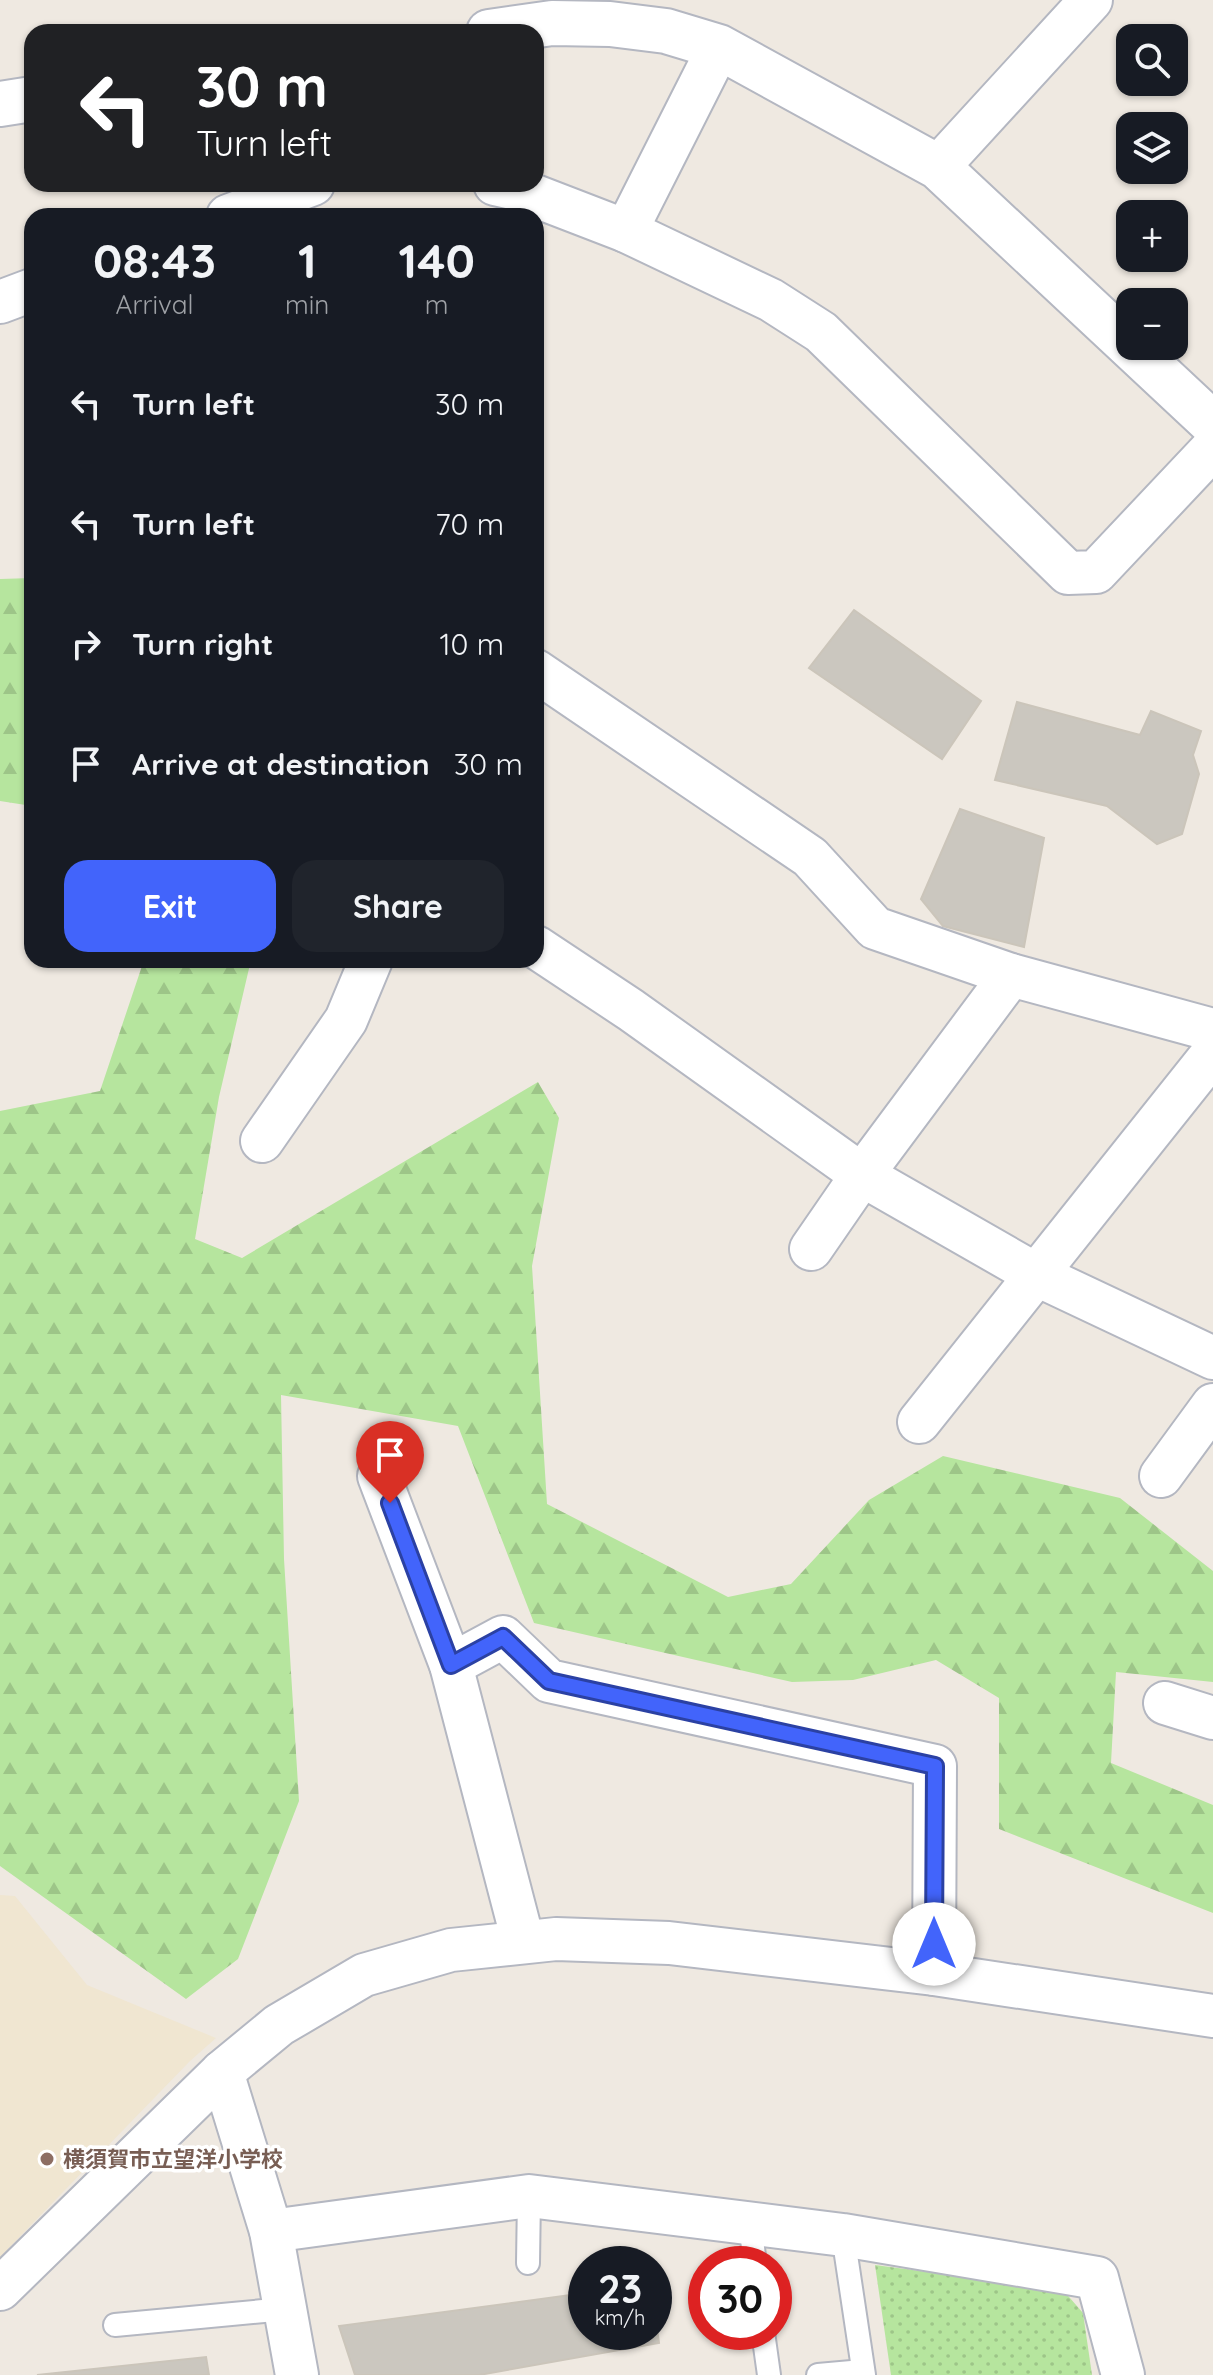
<!DOCTYPE html>
<meta charset="utf-8">
<style>
:root{--surface:#171b24;--page:#20242c;--text:#f1f3f6;--muted:#9ea1a6;--accent:#4264fb}
body{margin:0;font-family:Quicksand,"Noto Sans JP",sans-serif;background:var(--page);color:var(--text);height:100vh;display:flex;flex-direction:column;font-size:30px;white-space:nowrap}
*{box-sizing:border-box;margin:0}
p{font-size:26px;color:var(--muted)}
.icon{flex:none;width:44px;height:44px;fill:none;stroke:currentColor;stroke-width:2;stroke-linecap:round;stroke-linejoin:round}
.map{position:relative;flex:1;overflow:hidden}
.sheet{position:absolute;left:24px;top:208px;width:520px;height:760px;display:flex;flex-direction:column;background:var(--surface);border-radius:24px;box-shadow:0 2px 6px #0004}
.sheet>*{flex:none}
.hud{position:absolute;left:24px;top:24px;width:520px;height:168px;border-radius:24px;box-shadow:0 2px 6px #0004;background:#202124;color:#fff;overflow:hidden}
.buttons{position:absolute;left:1116px;top:24px;display:grid;gap:16px}
.buttons a{display:grid;place-items:center;width:72px;height:72px;border-radius:16px;background:var(--surface);box-shadow:0 2px 6px #0004;font-size:40px}
.speed{position:absolute;left:568px;top:2246px;display:flex;gap:16px;font-size:40px;font-weight:700;text-align:center}
.speed>*{display:grid;place-content:center;width:104px;height:104px;border-radius:50%;background:var(--surface);box-shadow:0 2px 6px #0004;line-height:1}
.speed small{font-size:20px;font-weight:400}
.speed .limit{border:12px solid #d22;background:#fff;color:#111}
.pin{position:absolute;display:grid;place-items:center;width:68px;height:68px;color:#fff;margin:-82px -34px;border-radius:50% 50% 50% 0;rotate:-45deg;box-shadow:0 0 8px #0007}
.pin .icon{rotate:45deg}
.me{position:absolute;width:88px;margin:-44px;rotate:0deg;stroke-linejoin:round;filter:drop-shadow(0 0 6px #0008)}
.turn{display:flex;align-items:center;gap:28px;height:168px;padding:0 40px;font-size:36px}
.turn .icon{width:104px;height:104px;stroke-width:2.5}
.turn b{display:block;font-size:56px;line-height:68px}
.eta{display:flex;justify-content:space-evenly;align-items:center;height:136px;text-align:center}
.eta b{font-size:48px;font-weight:700;line-height:56px}
.action{display:flex;gap:16px;margin-top:auto;padding:16px 40px}
.action a{flex:1;height:92px;border-radius:24px;background:var(--accent);color:#fff;font-size:32px;font-weight:700;line-height:92px;text-align:center}
.action a+a{background:var(--page);color:var(--text)}
ul{padding:0;list-style:none}
li{display:flex;align-items:center;gap:24px;height:120px;padding:0 40px}
li div{flex:1}
li b{display:block;font-size:30px}
li em{font-style:normal}
.map>svg:first-child{display:block}
.education{fill:#f0e6d1}
.forest{fill:url(#forest-firs)}
.park{fill:url(#park-dots)}
.building{fill:#cbc7bf;stroke:#cbc5ba;stroke-width:2}
.lines{fill:none;stroke-linecap:round;stroke-linejoin:round}
.service-casing{stroke:#b4b7c1;stroke-width:26}
.minor-casing{stroke:#b4b7c1;stroke-width:46}
.tertiary-casing{stroke:#b4b7c1;stroke-width:48}
.service{stroke:#fff;stroke-width:22}
.minor{stroke:#fff;stroke-width:42}
.tertiary{stroke:#fff;stroke-width:44}
.route-casing{stroke:#2b41a3;stroke-width:20}
.route{stroke:#4264fb;stroke-width:14}
.education-dot{fill:#8d6e63;stroke:#fff;stroke-width:3}
.labels{text-anchor:middle;dominant-baseline:central;stroke-width:7;stroke-linejoin:round;paint-order:stroke}
.education-label{font-size:22px;font-weight:bold;fill:#785e54;stroke:#fff;text-anchor:start}
</style>
<div class="map">
<svg width="1213" height="2375" viewBox="0 0 1213 2375">
<defs>
<pattern id="forest-firs" width="22" height="20" patternUnits="userSpaceOnUse" patternTransform="scale(2)"><rect width="22" height="20" fill="#b6e59e"/><path d="M5 1l3.5 6h-7zM16 11l3.5 6h-7z" fill="#9dc588"/></pattern>
<pattern id="park-dots" width="8" height="8" patternUnits="userSpaceOnUse" patternTransform="scale(2)"><rect width="8" height="8" fill="#b6e59e"/><path d="M2 2h.1M6 6h.1" fill="none" stroke="#9dc588" stroke-width="1.8" stroke-linecap="round"/></pattern>
</defs>
<rect width="100%" height="100%" fill="#efe9e1"/>
<polygon class="education" points="0,1895 15,1896 87,1985 216,2038 190,2061 0,2257"/>
<g class="forest">
<polygon points="32,578 32,806 0,801 0,579"/>
<polygon points="144,960 251,960 219,1097 195,1239 242,1258 538,1082 559,1118 532,1266 547,1504 728,1597 791,1584 869,1500 943,1456 1120,1498 1213,1571 1213,1682 1116,1672 1111,1763 1213,1805 1213,1913 999,1829 999,1698 936,1660 853,1680 792,1682 534,1623 458,1426 281,1395 284,1559 299,1801 238,1959 186,1999 0,1866 0,1111 100,1091"/>
</g>
<polygon class="park" points="875,2265 1063,2290 1083,2313 1092,2375 891,2375"/>
<g class="building">
<polygon points="854,610 981,701 942,759 809,668"/>
<polygon points="1017,702 1140,735 1151,711 1201,731 1193,755 1199,774 1182,834 1157,844 1107,806 995,780"/>
<polygon points="960,809 1044,838 1024,947 943,926 921,899"/>
<polygon points="586,2293 586,2332 654,2332 654,2307 659,2343 479,2375 355,2375 339,2326"/>
<polygon points="206,2357 209,2375 37,2375"/>
</g>
<g class="lines">
<g class="service-casing">
<g id="service">
<polyline points="750,2223 755,2264"/>
<polyline points="843,2235 864,2375"/>
<polyline points="528,2263 529,2196"/>
<polyline points="115,2325 285,2309"/>
<polyline points="763,2332 769,2375"/>
<polyline points="818,2375 863,2371"/>
</g>
</g>
<g class="minor-casing">
<g id="minor">
<polyline points="938,167 1091,0"/>
<polyline points="495,184 517,189 626,231 719,47"/>
<polyline points="228,216 313,184"/>
<polyline points="626,231 771,300 821,332 1068,573 1096,572 1213,448"/>
<polyline points="0,302 32,290"/>
<polyline points="536,671 810,857 875,928 1011,975 1213,1030"/>
<polyline points="536,947 631,1010 862,1175 1035,1274 1213,1358"/>
<polyline points="262,1141 346,1020 371,960"/>
<polyline points="811,1249 862,1175 1011,975"/>
<polyline points="919,1422 1213,1053"/>
<polyline points="379,1476 451,1665 523,1941"/>
<polyline points="1161,1476 1213,1405"/>
<polyline points="451,1665 503,1637 549,1681 935,1766 934,1974"/>
<polyline points="1165,1703 1213,1718"/>
<polyline points="222,2072 271,2231 297,2375"/>
<polyline points="271,2231 529,2196 843,2235 1097,2278 1123,2375"/>
<polyline points="0,2289 222,2072 279,2025 364,1975 451,1950 556,1939 669,1943 934,1974 1213,2016"/>
</g>
</g>
<g class="tertiary-casing">
<g id="tertiary">
<polyline points="489,32 552,23 610,24 666,31 719,47 938,167 1213,424"/>
<polyline points="0,104 32,99"/>
</g>
</g>
<use href="#service" class="service"/>
<use href="#minor" class="minor"/>
<use href="#tertiary" class="tertiary"/>
</g>
<g class="lines">
<g class="route-casing">
<polyline id="route" points="390,1503 451,1665 503,1637 549,1681 935,1766 934,1944"/>
</g>
<use href="#route" class="route"/>
</g>
<circle class="education-dot" cx="47" cy="2159" r="8"/>
<g class="labels">
<g class="education-label">
<text x="63" y="2159">横須賀市立望洋小学校</text>
</g>
</g>
</svg>
<div class="buttons">
<a><svg class="icon" aria-label="search" viewBox="0 0 24 24"><circle cx="10" cy="10" r="6"/><path d="M15 15l6 6"/></svg></a>
<a><svg class="icon" aria-label="layers" viewBox="0 0 24 24"><path d="M12 4l9 5-9 5-9-5zM3 14l9 5 9-5"/></svg></a>
<a>+</a>
<a>−</a>
</div>
<div class="speed"><div>23<small>km/h</small></div><div class="limit">30</div></div>
<div class="pin" style="left:390px;top:1503px;background:#d93025"><svg class="icon" aria-label="arrive" viewBox="0 0 24 24"><path d="M6 21V4h12l-3 4 3 4H6"/></svg></div>
<svg class="me" style="left:934px;top:1944px" viewBox="-20 -20 40 40"><circle r="19" fill="#fff"/><path d="M0-13L10 11 0 6-10 11z" fill="#4264fb"/></svg>
<div class="hud">
<div class="turn"><svg class="icon" aria-label="left" viewBox="0 0 24 24"><path d="M17 20v-9H6M10 6l-5 5 5 5"/></svg><div><b>30 m</b>Turn left</div></div>
</div>
<section class="sheet">
<div class="eta">
<div><b>08:43</b><p>Arrival</p></div>
<div><b>1</b><p>min</p></div>
<div><b>140</b><p>m</p></div>
</div>
<ul>
<li><svg class="icon" aria-label="left" viewBox="0 0 24 24"><path d="M17 20v-9H6M10 6l-5 5 5 5"/></svg><div><b>Turn left</b></div><em>30 m</em></li>
<li><svg class="icon" aria-label="left" viewBox="0 0 24 24"><path d="M17 20v-9H6M10 6l-5 5 5 5"/></svg><div><b>Turn left</b></div><em>70 m</em></li>
<li><svg class="icon" aria-label="right" viewBox="0 0 24 24"><path d="M7 20v-9h11M14 6l5 5-5 5"/></svg><div><b>Turn right</b></div><em>10 m</em></li>
<li><svg class="icon" aria-label="arrive" viewBox="0 0 24 24"><path d="M6 21V4h12l-3 4 3 4H6"/></svg><div><b>Arrive at destination</b></div><em>30 m</em></li>
</ul>
<div class="action"><a>Exit</a><a>Share</a></div>
</section>
</div>
